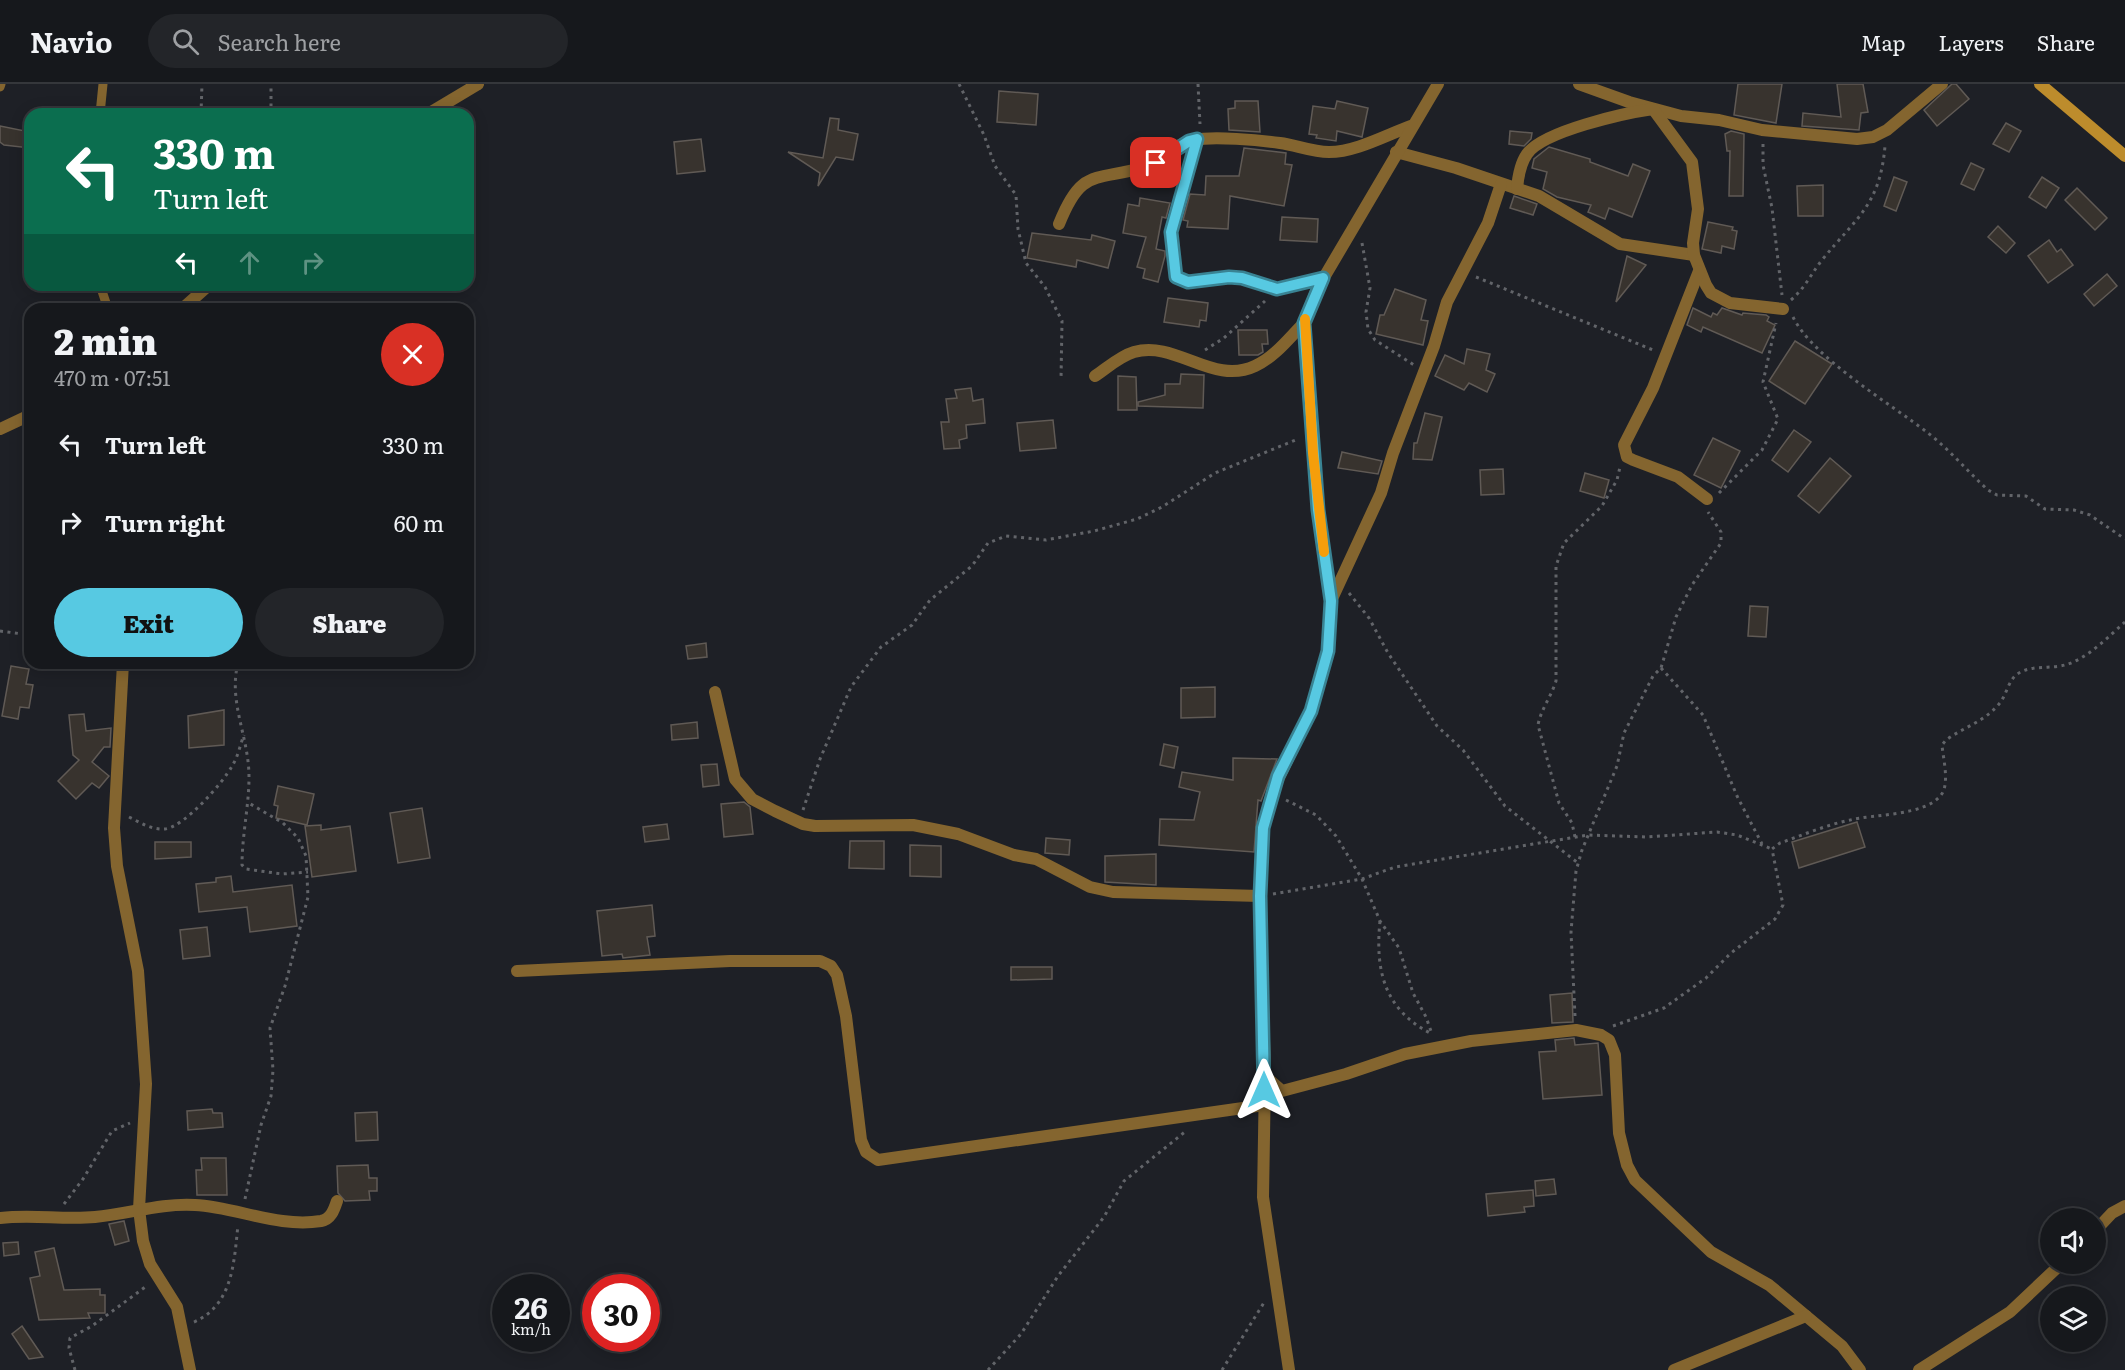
<!DOCTYPE html>
<meta charset="utf-8">
<style>
:root{--surface:#16181c;--page:#232529;--text:#f1f3f6;--muted:#9ea0a3;--line:#35373b;--accent:#57c9e2}
body{margin:0;font-family:Literata,serif;background:var(--page);color:var(--text);height:100vh;display:flex;flex-direction:column;font-size:22px;white-space:nowrap}
*{box-sizing:border-box;margin:0}
p{font-size:20px;color:var(--muted)}
.icon{flex:none;width:33px;height:33px;fill:none;stroke:currentColor;stroke-width:2;stroke-linecap:round;stroke-linejoin:round}
.map{position:relative;flex:1;overflow:hidden}
.side{position:absolute;left:24px;top:219px;width:450px;height:366px;display:flex;flex-direction:column;background:var(--surface);border-radius:18px;box-shadow:0 3px 15px #0003,0 0 0 2px var(--line)}
.side>*{flex:none}
.banner{position:absolute;left:24px;top:24px;width:450px;height:183px;border-radius:18px;box-shadow:0 3px 15px #0003,0 0 0 2px var(--line);background:#0b6e4f;color:#fff;overflow:hidden}
.tools{position:absolute;left:2040px;top:1124px;display:grid;gap:12px}
.tools a{display:grid;place-items:center;width:66px;height:66px;border-radius:50%;background:var(--surface);box-shadow:0 3px 15px #0003,0 0 0 2px var(--line);font-size:30px}
.speed{position:absolute;left:492px;top:1190px;display:flex;gap:12px;font-size:30px;font-weight:700;text-align:center}
.speed>*{display:grid;place-content:center;width:78px;height:78px;border-radius:50%;background:var(--surface);box-shadow:0 3px 15px #0003,0 0 0 2px var(--line);line-height:1}
.speed small{font-size:15px;font-weight:400}
.speed .limit{border:9px solid #d22;background:#fff;color:#111}
.pin{position:absolute;display:grid;place-items:center;width:51px;height:51px;color:#fff;margin:-26px;border-radius:12px;box-shadow:0 3px 9px #0006}
.me{position:absolute;width:66px;margin:-33px;rotate:0deg;stroke-linejoin:round;filter:drop-shadow(0 0 4px #0008)}
.turn{display:flex;align-items:center;gap:21px;height:126px;padding:0 30px;font-size:27px}
.turn .icon{width:78px;height:78px;stroke-width:2.5}
.turn b{display:block;font-size:42px;line-height:51px}
.lanes{display:flex;align-items:center;height:57px;padding:0 30px;background:#0003;justify-content:center;gap:30px;direction:ltr}
.lanes .off{opacity:.35}
.round{display:grid;place-items:center;flex:none;width:63px;height:63px;border-radius:32px;background:var(--page)}
.headline{display:flex;align-items:center;justify-content:space-between;height:102px;padding:0 30px}
h1{font-size:36px;font-weight:800;line-height:45px}
.cta{display:flex;gap:12px;margin-top:auto;padding:12px 30px}
.cta a{flex:1;height:69px;border-radius:36px;background:var(--accent);color:#111;font-size:24px;font-weight:800;line-height:69px;text-align:center}
.cta a+a{background:var(--page);color:var(--text)}
ul{padding:0;list-style:none}
li{display:flex;align-items:center;gap:18px;height:78px;padding:0 30px}
li div{flex:1}
li b{display:block;font-size:22px}
li em{font-style:normal}
header{display:flex;align-items:center;gap:36px;box-sizing:border-box;height:84px;padding:0 30px;background:var(--surface);border-bottom:2px solid var(--line)}
header strong{font-size:28px}
nav{display:flex;gap:33px;margin-inline-start:auto;font-size:21px}
.search{width:420px;height:54px;background:var(--page);display:flex;align-items:center;gap:15px;box-sizing:border-box;padding:0 21px;border-radius:33px;color:var(--muted);font-size:22px}
.map>svg:first-child{display:block}
.building{fill:#38332e;stroke:#605a55;stroke-width:1.5}
.lines{fill:none;stroke-linecap:round;stroke-linejoin:round}
.path{stroke:#626469;stroke-width:3;stroke-dasharray:3 4.5;stroke-linecap:butt}
.lane{stroke:#84652f;stroke-width:9}
.street{stroke:#84652f;stroke-width:12}
.secondary{stroke:#bd8c2c;stroke-width:12}
.route-casing{stroke:#398393;stroke-width:15}
.route{stroke:#57c9e2;stroke-width:10}
.slow{stroke:#f59e0b;stroke-width:10}
</style>
<header>
<strong>Navio</strong>
<div class="search"><svg class="icon" aria-label="search" viewBox="0 0 24 24"><circle cx="10" cy="10" r="6"/><path d="M15 15l6 6"/></svg>Search here</div>
<nav><a>Map</a><a>Layers</a><a>Share</a></nav>
</header>
<div class="map">
<svg width="2125" height="1286" viewBox="0 0 2125 1286">
<rect width="100%" height="100%" fill="#1e2026"/>
<g class="building">
<polygon points="1738,0 1782,0 1776,39 1734,31"/>
<polygon points="1837,0 1863,0 1868,28 1861,29 1859,46 1802,42 1803,29 1841,33"/>
<polygon points="1952,0 1956,0 1969,15 1937,42 1924,26"/>
<polygon points="999,7 1038,10 1036,41 997,38"/>
<polygon points="1235,17 1258,17 1260,48 1229,46 1228,25 1235,24"/>
<polygon points="1337,17 1368,24 1362,53 1337,47 1336,57 1316,54 1317,51 1309,50 1313,22 1335,25"/>
<polygon points="830,34 839,35 838,46 858,50 853,76 836,73 818,102 820,89 788,68 823,74"/>
<polygon points="2006,39 2021,47 2009,68 1993,60"/>
<polygon points="0,42 30,48 30,64 4,61 0,58"/>
<polygon points="1510,47 1532,49 1531,55 1524,62 1509,60"/>
<polygon points="1731,47 1744,50 1743,112 1729,112 1730,67 1727,67 1725,50"/>
<polygon points="701,55 705,87 677,90 674,58"/>
<polygon points="1549,63 1590,75 1590,78 1628,92 1633,80 1650,87 1632,133 1609,124 1605,135 1588,128 1591,121 1557,113 1543,105 1547,88 1532,84 1534,75"/>
<polygon points="1244,64 1286,69 1285,80 1292,81 1284,122 1230,112 1228,145 1187,143 1188,137 1183,136 1190,110 1205,111 1206,92 1239,92"/>
<polygon points="1971,79 1984,85 1974,106 1961,100"/>
<polygon points="1894,93 1907,98 1896,127 1884,122"/>
<polygon points="2042,93 2059,104 2046,124 2029,113"/>
<polygon points="1823,101 1823,132 1798,132 1797,102"/>
<polygon points="2077,104 2107,134 2095,146 2065,116"/>
<polygon points="1514,112 1537,120 1533,131 1510,124"/>
<polygon points="1140,114 1170,119 1166,134 1162,133 1156,165 1165,167 1165,172 1158,198 1143,194 1145,185 1137,183 1146,153 1123,149 1128,120 1139,122"/>
<polygon points="1282,133 1318,135 1317,158 1280,156"/>
<polygon points="1708,138 1733,143 1732,146 1737,147 1734,165 1722,162 1721,169 1702,165"/>
<polygon points="1998,142 2015,159 2006,169 1988,153"/>
<polygon points="1032,149 1091,156 1092,151 1115,157 1108,184 1077,176 1076,183 1027,174"/>
<polygon points="2049,156 2057,168 2061,165 2073,181 2048,199 2028,172"/>
<polygon points="1627,172 1646,181 1616,218"/>
<polygon points="2107,190 2117,202 2094,222 2084,210"/>
<polygon points="1395,205 1426,216 1421,236 1428,237 1423,261 1376,250 1380,231 1384,231"/>
<polygon points="1168,214 1208,219 1206,237 1200,236 1199,243 1164,238"/>
<polygon points="1693,224 1711,233 1713,229 1717,231 1722,224 1742,231 1743,229 1766,231 1769,233 1767,237 1775,241 1762,269 1703,243 1701,248 1687,241"/>
<polygon points="1238,246 1267,246 1268,260 1262,260 1263,268 1258,271 1239,271"/>
<polygon points="1795,257 1832,280 1805,320 1769,297"/>
<polygon points="1467,265 1490,270 1486,286 1495,290 1487,308 1469,299 1464,306 1435,292 1445,271 1464,280"/>
<polygon points="1181,290 1204,291 1203,324 1138,322 1138,318 1165,311 1165,300 1180,300"/>
<polygon points="1118,292 1136,293 1137,326 1118,326"/>
<polygon points="971,304 973,317 983,315 985,339 966,341 967,354 959,356 960,364 944,365 941,338 949,338 946,315 957,314 955,306"/>
<polygon points="1425,329 1442,333 1432,376 1413,375 1414,359 1417,359"/>
<polygon points="1053,336 1056,364 1020,367 1017,339"/>
<polygon points="1794,346 1811,358 1788,388 1772,376"/>
<polygon points="1713,354 1740,367 1721,404 1694,391"/>
<polygon points="1342,368 1382,377 1378,390 1338,384"/>
<polygon points="1830,374 1851,392 1819,429 1798,412"/>
<polygon points="1503,385 1504,410 1481,411 1480,386"/>
<polygon points="1585,389 1609,396 1604,414 1580,407"/>
<polygon points="1750,522 1768,523 1766,553 1748,552"/>
<polygon points="706,559 707,573 688,575 686,562"/>
<polygon points="11,582 29,585 26,600 33,601 29,624 20,623 18,635 2,632"/>
<polygon points="1215,603 1215,633 1181,634 1181,604"/>
<polygon points="224,626 224,661 189,664 188,632"/>
<polygon points="84,630 86,647 111,644 110,663 104,663 92,678 109,692 99,704 92,699 76,715 58,697 79,676 73,671 69,631"/>
<polygon points="697,638 698,654 672,656 671,641"/>
<polygon points="1164,660 1178,663 1174,684 1160,681"/>
<polygon points="1233,674 1277,675 1261,717 1258,716 1254,768 1159,761 1160,735 1194,736 1200,708 1179,703 1182,688 1233,696"/>
<polygon points="717,680 719,701 703,703 701,681"/>
<polygon points="278,702 314,710 307,741 276,734 278,722 274,721"/>
<polygon points="744,718 750,723 753,750 724,753 721,720"/>
<polygon points="422,724 430,774 398,779 390,729"/>
<polygon points="1857,738 1865,763 1799,784 1792,758"/>
<polygon points="667,740 669,755 645,758 643,743"/>
<polygon points="321,741 321,746 350,742 356,787 312,793 305,742"/>
<polygon points="1046,754 1070,756 1069,771 1045,769"/>
<polygon points="850,757 884,757 884,785 849,784"/>
<polygon points="155,758 191,758 191,773 155,775"/>
<polygon points="910,761 941,762 941,793 910,792"/>
<polygon points="1156,770 1156,801 1105,798 1105,772"/>
<polygon points="231,792 233,808 292,801 297,842 250,848 247,823 199,828 196,800 216,798 216,794"/>
<polygon points="652,821 655,852 647,853 650,871 623,874 622,870 602,872 597,827"/>
<polygon points="207,843 210,872 183,875 180,846"/>
<polygon points="1011,883 1052,883 1052,895 1011,896"/>
<polygon points="1572,909 1573,938 1552,939 1550,911"/>
<polygon points="1574,954 1575,961 1598,959 1602,1011 1543,1015 1539,968 1556,967 1555,956"/>
<polygon points="212,1025 213,1029 222,1029 223,1043 188,1046 187,1027"/>
<polygon points="377,1028 378,1056 356,1057 355,1029"/>
<polygon points="201,1074 226,1074 227,1111 197,1111 196,1086 202,1086"/>
<polygon points="368,1081 369,1094 377,1094 377,1107 369,1107 370,1116 345,1117 338,1109 337,1082"/>
<polygon points="1554,1095 1556,1110 1536,1112 1535,1097"/>
<polygon points="1533,1106 1534,1122 1524,1123 1525,1128 1488,1132 1486,1110"/>
<polygon points="124,1137 129,1157 115,1161 109,1140"/>
<polygon points="18,1158 19,1170 4,1172 3,1159"/>
<polygon points="54,1164 64,1206 100,1205 100,1211 105,1211 105,1229 88,1229 90,1234 39,1236 30,1194 40,1192 35,1168"/>
<polygon points="22,1242 43,1273 29,1275 12,1250"/>
</g>
<g class="lines">
<g class="path">
<polyline points="959,0 984,51 995,82 1016,111 1018,145 1026,179 1045,203 1062,237 1061,296"/>
<polyline points="1198,0 1200,40"/>
<polyline points="201,30 202,0"/>
<polyline points="271,30 271,0"/>
<polyline points="1763,60 1763,81 1772,124 1782,211"/>
<polyline points="1362,159 1370,204 1366,228 1368,245 1375,256 1414,281"/>
<polyline points="1476,193 1653,266"/>
<path d="M1791,216C1805,204 1811,190 1822,176C1857,133 1880,121 1885,62"/>
<path d="M1793,233C1813,274 1891,320 1928,349C1950,366 1968,388 1988,406L1997,411L2026,412L2045,425L2074,426L2090,431L2125,455"/>
<polyline points="1205,266 1224,254 1265,217"/>
<polyline points="1719,409 1762,366 1778,335 1763,298 1776,239"/>
<polyline points="1349,509 1369,534 1388,569 1437,642 1463,666 1505,722 1578,779"/>
<polyline points="0,547 30,551"/>
<path d="M238,579C228,618 249,653 249,693C249,722 242,751 242,781L246,785L282,790L308,788"/>
<polyline points="1661,584 1703,631 1737,712 1762,760"/>
<polyline points="1286,716 1316,731 1336,752 1362,795 1380,837 1399,864 1413,909 1426,933 1432,950"/>
<polyline points="803,726 820,675 851,603 881,563 912,541 930,516 972,482 988,459 1006,452 1046,456 1094,447 1137,435 1162,423 1215,389 1298,355"/>
<path d="M129,733C141,739 152,746 165,745C184,743 223,699 232,682C238,673 240,661 244,651"/>
<path d="M1575,753L1572,739L1559,719L1538,641C1541,625 1551,613 1556,597V482L1564,459L1602,422L1617,396L1620,383"/>
<polyline points="1273,810 1362,795 1395,783 1588,751 1646,753 1717,748 1737,751 1772,765"/>
<path d="M1380,837C1375,886 1384,925 1430,949"/>
<polyline points="1575,932 1571,848 1576,787 1582,766 1617,682 1624,649 1653,592 1661,584 1676,533 1692,501 1721,459 1721,448 1708,428"/>
<path d="M1613,942L1664,924L1706,894L1731,869L1775,835L1783,821L1772,765L1780,759C1803,751 1826,741 1850,736C1874,730 1925,732 1941,711C1950,700 1943,674 1942,661L1946,656C1964,643 1984,638 1999,620C2007,611 2008,595 2019,589C2032,581 2050,585 2065,581C2087,575 2108,553 2125,538"/>
<polyline points="245,1115 261,1041 271,1012 273,986 270,944 285,902 308,813 306,772 298,754 283,739 247,718"/>
<polyline points="64,1120 83,1095 112,1047 130,1039"/>
<path d="M194,1238C233,1221 234,1178 238,1141"/>
<polyline points="75,1286 69,1264 70,1254 92,1242 148,1201"/>
<polyline points="988,1286 1021,1250 1058,1192 1104,1133 1124,1097 1186,1047"/>
<polyline points="1222,1286 1265,1217"/>
</g>
<g class="lane">
<polyline points="0,3 1,0"/>
<polyline points="100,30 103,0"/>
<polyline points="100,201 108,225"/>
</g>
<g class="street">
<polyline points="1579,0 1629,18 1681,32 1719,36 1762,46 1857,55 1873,53 1887,46 1942,0"/>
<polyline points="428,30 478,0"/>
<polyline points="1197,55 1171,148 1176,193 1188,198 1213,194 1242,194 1277,205 1323,194"/>
<polyline points="1396,68 1456,84 1539,112 1620,160 1694,171"/>
<path d="M1517,105C1518,93 1520,80 1527,70C1543,47 1625,29 1653,25L1692,78L1698,125L1693,159L1694,171L1706,201L1711,209L1730,219L1783,225"/>
<path d="M1059,140C1081,85 1093,97 1142,84C1161,79 1175,59 1194,56C1213,52 1259,56 1280,59C1296,61 1312,68 1329,68C1356,68 1386,51 1411,42"/>
<polyline points="1699,187 1653,304 1624,361 1627,373 1633,376 1678,393 1707,415"/>
<polyline points="182,225 209,201"/>
<path d="M1095,292C1107,284 1120,272 1134,268C1176,256 1213,302 1255,282C1275,273 1289,254 1304,239"/>
<polyline points="0,345 30,331"/>
<polyline points="1331,517 1381,409 1393,369 1434,262 1447,218 1488,139 1501,100"/>
<polyline points="123,579 114,744 117,782 138,887 146,1000 139,1125 143,1157 150,1180 177,1223 190,1286"/>
<polyline points="715,608 735,695 752,715 775,727 803,740 815,742 913,741 958,750 1014,771 1036,775 1090,803 1113,808 1260,812"/>
<polyline points="517,887 730,877 820,877 831,882 837,891 846,932 861,1056 866,1068 878,1076 1264,1021"/>
<polyline points="1265,992 1282,1007 1346,990 1405,970 1471,957 1576,946 1601,951 1609,956 1615,971 1619,1049 1627,1081 1635,1096 1711,1168 1769,1201 1842,1262 1860,1286"/>
<path d="M0,1134C32,1130 63,1136 95,1133C129,1130 160,1119 195,1121C236,1123 278,1144 321,1137C331,1135 334,1126 337,1117"/>
<polyline points="2096,1146 2112,1129 2125,1122"/>
<polyline points="1289,1286 1263,1113 1265,992 1260,812 1263,744 1273,706 1311,627 1328,567 1331,517 1318,426 1304,239 1316,207 1438,0"/>
<polyline points="1674,1286 1806,1232"/>
<polyline points="1919,1286 2010,1228 2062,1179"/>
</g>
<polyline class="secondary" points="2040,0 2125,72"/>
</g>
<g class="lines">
<g class="route-casing">
<polyline id="route" points="1156,79 1189,57 1197,55 1171,148 1176,193 1188,198 1229,193 1242,194 1277,205 1323,194 1304,239 1318,426 1331,517 1328,567 1311,627 1278,692 1263,744 1260,812 1264,1006"/>
</g>
<use href="#route" class="route"/>
<polyline class="slow" points="1305,235 1313,369 1324,468"/>
</g>
</svg>
<div class="tools">
<a><svg class="icon" aria-label="sound" viewBox="0 0 24 24"><path d="M4 9h4l5-4v14l-5-4H4zM17 9q2 3 0 6"/></svg></a>
<a><svg class="icon" aria-label="layers" viewBox="0 0 24 24"><path d="M12 4l9 5-9 5-9-5zM3 14l9 5 9-5"/></svg></a>
</div>
<div class="speed"><div>26<small>km/h</small></div><div class="limit">30</div></div>
<div class="pin" style="left:1156px;top:79px;background:#d93025"><svg class="icon" aria-label="arrive" viewBox="0 0 24 24"><path d="M6 21V4h12l-3 4 3 4H6"/></svg></div>
<svg class="me" style="left:1264px;top:1006px" viewBox="-20 -20 40 40"><path d="M0-17L14 15 0 8-14 15z" fill="#57c9e2" stroke="#fff" stroke-width="4"/></svg>
<div class="banner">
<div class="turn"><svg class="icon" aria-label="left" viewBox="0 0 24 24"><path d="M17 20v-9H6M10 6l-5 5 5 5"/></svg><div><b>330 m</b>Turn left</div></div>
<div class="lanes"><svg class="icon" aria-label="left" viewBox="0 0 24 24"><path d="M17 20v-9H6M10 6l-5 5 5 5"/></svg><svg class="icon off" aria-label="ahead" viewBox="0 0 24 24"><path d="M12 20V5M6 11l6-6 6 6"/></svg><svg class="icon off" aria-label="right" viewBox="0 0 24 24"><path d="M7 20v-9h11M14 6l5 5-5 5"/></svg></div>
</div>
<section class="side">
<div class="headline"><div><h1>2 min</h1><p>470 m · 07:51</p></div><a class="round" style="background:#d93025;color:#fff"><svg class="icon" aria-label="close" viewBox="0 0 24 24"><path d="M6 6l12 12M18 6L6 18"/></svg></a></div>
<ul>
<li><svg class="icon" aria-label="left" viewBox="0 0 24 24"><path d="M17 20v-9H6M10 6l-5 5 5 5"/></svg><div><b>Turn left</b></div><em>330 m</em></li>
<li><svg class="icon" aria-label="right" viewBox="0 0 24 24"><path d="M7 20v-9h11M14 6l5 5-5 5"/></svg><div><b>Turn right</b></div><em>60 m</em></li>
</ul>
<div class="cta"><a>Exit</a><a>Share</a></div>
</section>
</div>
